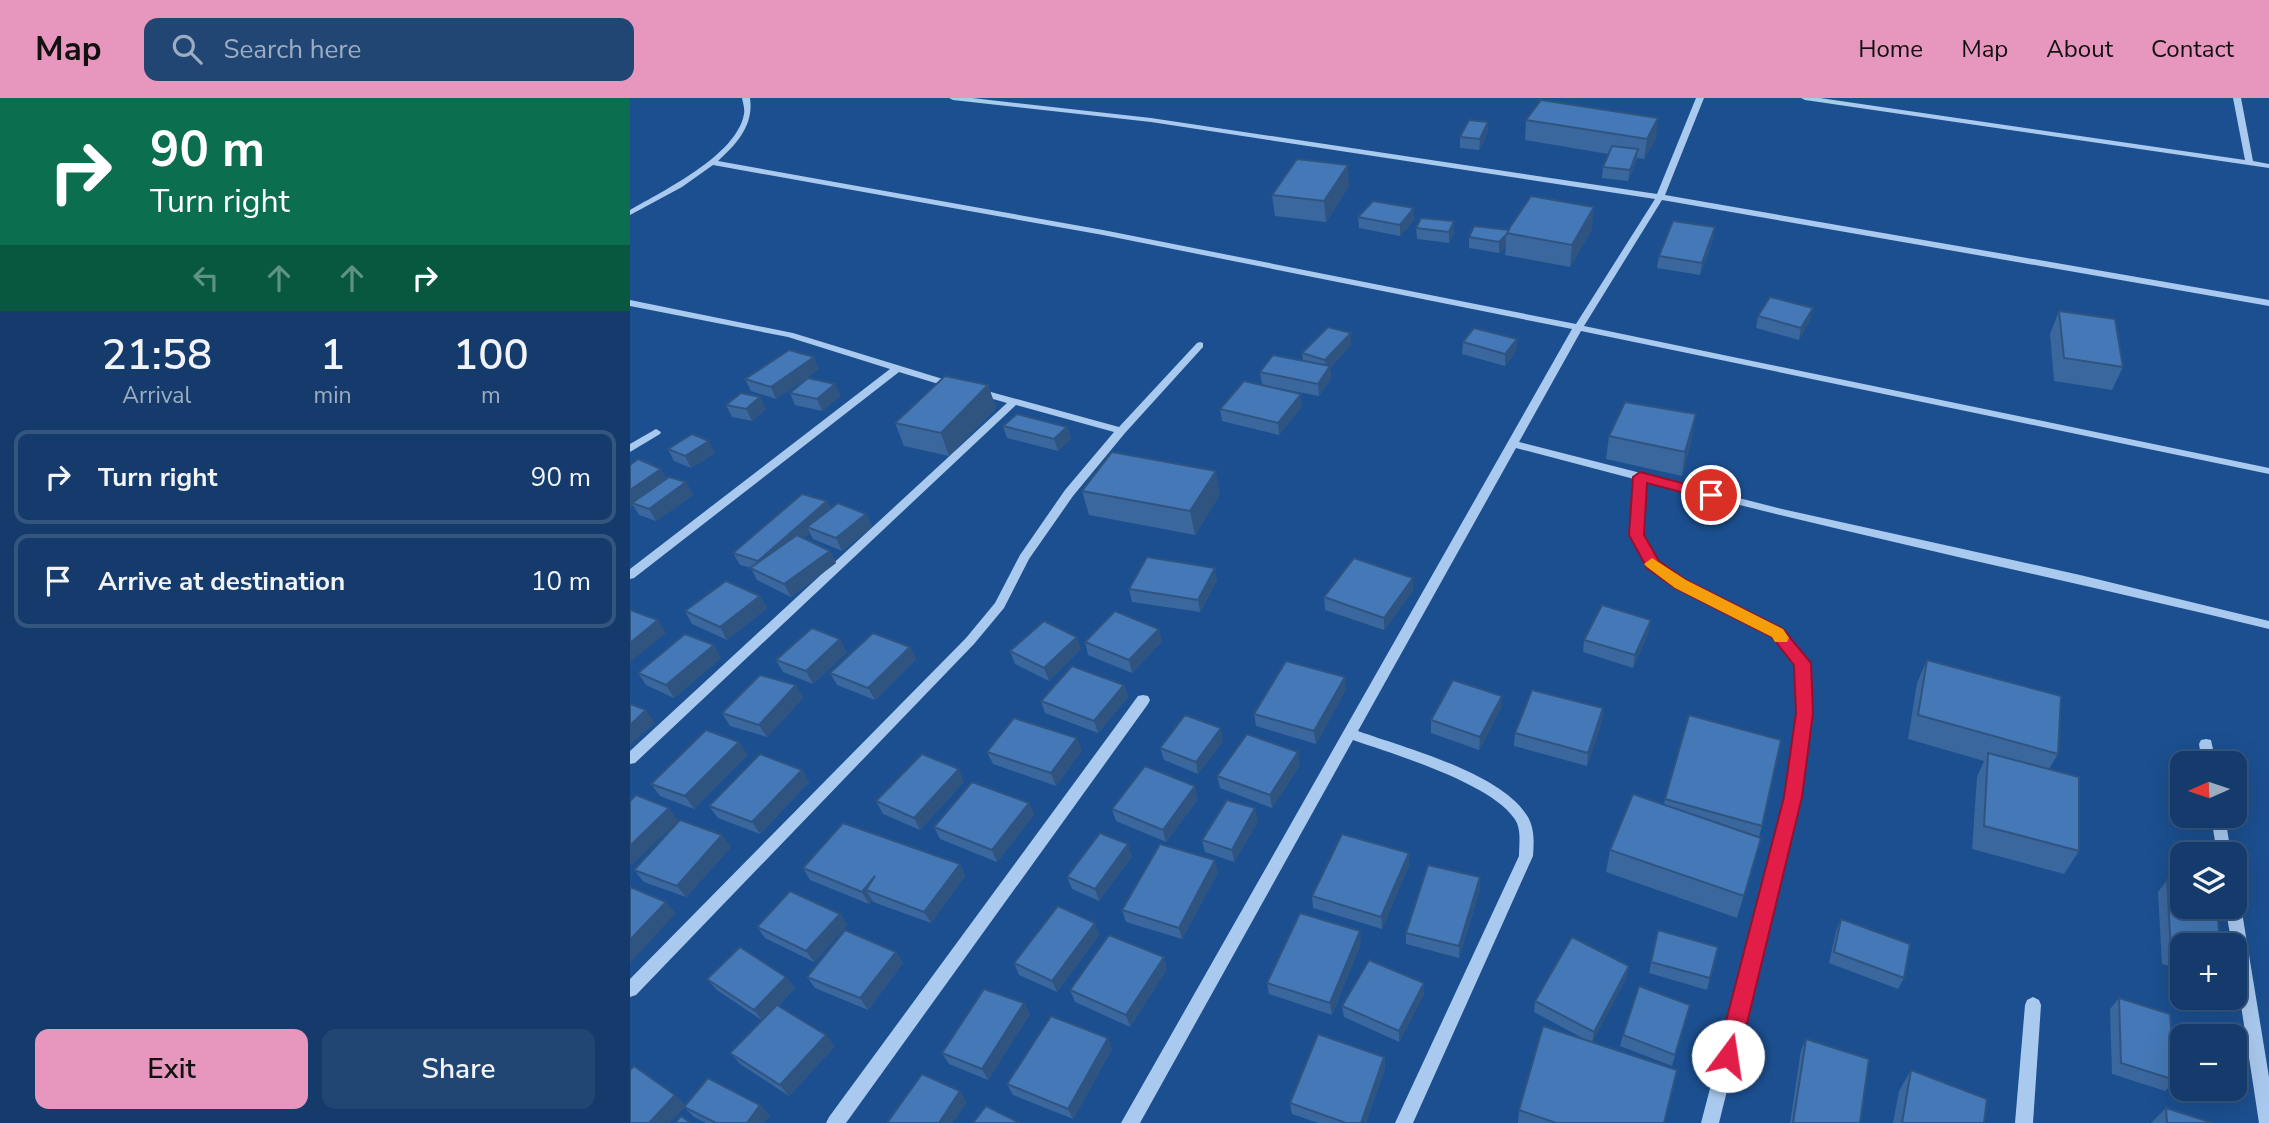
<!DOCTYPE html>
<meta charset="utf-8">
<style>
:root{--surface:#143b6b;--page:#214673;--text:#f1f3f6;--muted:#9dadc1;--line:#33557e;--accent:#e797bd}
body{margin:0;font-family:"Nunito Sans",sans-serif;background:var(--page);color:var(--text);height:100vh;display:flex;flex-direction:column;font-size:26px;white-space:nowrap}
*{box-sizing:border-box;margin:0}
p{font-size:23px;color:var(--muted)}
.icon{flex:none;width:38px;height:38px;fill:none;stroke:currentColor;stroke-width:2;stroke-linecap:round;stroke-linejoin:round}
.map{position:relative;flex:1;overflow:hidden}
.sheet{display:flex;flex-direction:column;background:var(--surface);width:630px}
.sheet>*{flex:none}
.guide{background:#0b6e4f;color:#fff;overflow:hidden}
.needle{width:46px;rotate:267deg}
.fabs{position:absolute;left:1540px;top:653px;display:grid;gap:14px}
.fabs a{display:grid;place-items:center;width:77px;height:77px;border-radius:14px;background:var(--surface);box-shadow:0 7px 28px #0002,0 0 0 2px var(--line);font-size:35px}
.pin{position:absolute;display:grid;place-items:center;width:60px;height:60px;color:#fff;margin:-30px;border:4px solid #fff;border-radius:50%;box-shadow:0 2px 7px #0007}
.me{position:absolute;width:77px;margin:-38px;rotate:14deg;stroke-linejoin:round;filter:drop-shadow(0 0 5px #0008)}
.turn{display:flex;align-items:center;gap:24px;height:147px;padding:0 35px;font-size:32px}
.turn .icon{width:91px;height:91px;stroke-width:2.5}
.turn b{display:block;font-size:49px;line-height:60px}
.lanes{display:flex;align-items:center;height:66px;padding:0 35px;background:#0003;justify-content:center;gap:35px;direction:ltr}
.lanes .off{opacity:.35}
.eta{display:flex;justify-content:space-evenly;align-items:center;height:119px;text-align:center}
.eta b{font-size:42px;font-weight:600;line-height:49px}
.primary-button{display:flex;gap:14px;margin-top:auto;padding:14px 35px}
.primary-button a{flex:1;height:80px;border-radius:14px;background:var(--accent);color:#111;font-size:28px;font-weight:600;line-height:80px;text-align:center}
.primary-button a+a{background:var(--page);color:var(--text)}
ul{padding:0;list-style:none}
li{display:flex;align-items:center;gap:21px;height:94px;margin:0 14px 10px;padding:0 21px;border:4px solid var(--line);border-radius:14px}
li div{flex:1}
li b{display:block;font-size:26px}
li em{font-style:normal}
header{display:flex;align-items:center;gap:42px;box-sizing:border-box;height:98px;padding:0 35px;background:var(--accent);color:#111}
header strong{font-size:33px}
nav{display:flex;gap:38px;margin-inline-start:auto;font-size:24px}
.search{width:490px;height:63px;background:var(--page);display:flex;align-items:center;gap:18px;box-sizing:border-box;padding:0 24px;border-radius:14px;color:var(--muted);font-size:26px}
main{display:flex;flex:1;min-height:0}
.map>svg:first-child{display:block}
.lines{fill:none;stroke-linecap:round;stroke-linejoin:round}
.minor{fill:#a9c9ee;fill-rule:evenodd}
.wall{fill:#3a679d}
.shaded-wall{fill:#305480}
.building{fill:#4478b7;stroke:#305480;stroke-width:2}
.route{fill:#e11d48;stroke:#92132f;stroke-width:2}
.slow{fill:#f59e0b}
</style>
<header>
<strong>Map</strong>
<div class="search"><svg class="icon" aria-label="search" viewBox="0 0 24 24"><circle cx="10" cy="10" r="6"/><path d="M15 15l6 6"/></svg>Search here</div>
<nav><a>Home</a><a>Map</a><a>About</a><a>Contact</a></nav>
</header>
<main>
<section class="sheet">
<div class="guide">
<div class="turn"><svg class="icon" aria-label="right" viewBox="0 0 24 24"><path d="M7 20v-9h11M14 6l5 5-5 5"/></svg><div><b>90 m</b>Turn right</div></div>
<div class="lanes"><svg class="icon off" aria-label="left" viewBox="0 0 24 24"><path d="M17 20v-9H6M10 6l-5 5 5 5"/></svg><svg class="icon off" aria-label="ahead" viewBox="0 0 24 24"><path d="M12 20V5M6 11l6-6 6 6"/></svg><svg class="icon off" aria-label="ahead" viewBox="0 0 24 24"><path d="M12 20V5M6 11l6-6 6 6"/></svg><svg class="icon" aria-label="right" viewBox="0 0 24 24"><path d="M7 20v-9h11M14 6l5 5-5 5"/></svg></div>
</div>
<div class="eta">
<div><b>21:58</b><p>Arrival</p></div>
<div><b>1</b><p>min</p></div>
<div><b>100</b><p>m</p></div>
</div>
<ul>
<li><svg class="icon" aria-label="right" viewBox="0 0 24 24"><path d="M7 20v-9h11M14 6l5 5-5 5"/></svg><div><b>Turn right</b></div><em>90 m</em></li>
<li><svg class="icon" aria-label="arrive" viewBox="0 0 24 24"><path d="M6 21V4h12l-3 4 3 4H6"/></svg><div><b>Arrive at destination</b></div><em>10 m</em></li>
</ul>
<div class="primary-button"><a>Exit</a><a>Share</a></div>
</section>
<div class="map">
<svg width="1639" height="1025" viewBox="0 0 1639 1025">
<rect width="100%" height="100%" fill="#1b4f8f"/>
<g class="lines">
<g class="minor">
<path d="M112,0H120C124,27 107,46 88,63L473,132L946,226L1025,101L521,24L323,2L319,0H342L521,20L1027,96L1066,0H1074L1035,97L1639,202V208L1032,102L954,228L1639,370V376L951,233L889,344L1152,411L1450,477L1639,523V531C1431,481 1222,437 1015,383L1013,437L1027,464L1054,483L1151,532L1178,565L1182,615L1170,699L1089,1025H1071L1156,699L1168,615L1166,566L1143,538L1046,489L1019,470L1001,437L1004,381L886,350L728,633C775,650 868,674 896,716C905,729 904,744 903,758L783,1025H765L889,758C889,748 891,735 887,725C868,687 763,656 723,642L510,1025H491L942,231L473,137L83,67L52,89L0,117V112C33,93 107,57 114,16C115,11 113,5 112,0Z"/>
<polygon points="1171,0 1190,0 1615,62 1603,0 1611,0 1623,63 1639,66 1639,70 1175,2"/>
<polygon points="0,202 163,235 329,286 330,288 325,291 269,274 4,480 0,481 0,471 260,271 158,239 0,208"/>
<polygon points="570,244 573,245 573,249 495,335 443,398 399,461 374,510 344,546 6,897 0,899 0,881 336,540 365,505 390,457 435,392 484,334 386,307 5,665 0,666 0,653 377,305 342,295 342,291 350,291 489,329 567,245"/>
<polygon points="26,331 31,334 30,336 0,354 0,346"/>
<polygon points="513,597 518,598 520,602 518,606 216,1025 196,1025 199,1019 508,598"/>
<polygon points="1576,641 1581,642 1586,665 1572,665 1569,646 1571,642"/>
<polygon points="1581,718 1595,718 1601,756 1587,756"/>
<polygon points="1605,802 1608,803 1611,808 1639,979 1639,1025 1629,1025 1605,868 1605,847 1602,847 1595,808 1605,808"/>
<polygon points="1403,899 1409,902 1411,907 1403,1025 1385,1025 1395,907 1397,902"/>
</g>
</g>
<g class="wall">
<polygon points="896,22 1026,40 1014,61 1007,60 998,83 972,80 973,69 978,56 895,42"/>
<polygon points="858,34 849,52 830,50 830,39"/>
<polygon points="719,88 696,124 645,118 642,97"/>
<polygon points="728,119 784,122 770,138 729,130"/>
<polygon points="1085,129 1083,141 1070,177 1027,170 1029,158"/>
<polygon points="786,130 824,135 819,145 787,141"/>
<polygon points="962,131 940,169 875,157 876,149 869,155 839,150 839,139 879,132"/>
<polygon points="1429,213 1493,269 1482,292 1424,283 1420,236"/>
<polygon points="1128,218 1180,222 1169,242 1126,230"/>
<polygon points="887,241 886,253 875,268 832,256 833,244"/>
<polygon points="721,247 700,270 701,280 689,298 632,287 630,274 673,263 672,255"/>
<polygon points="189,271 146,301 121,293 115,281"/>
<polygon points="205,286 210,298 192,313 165,307 160,295"/>
<polygon points="358,287 366,310 319,358 274,348 265,325"/>
<polygon points="96,307 136,311 122,323 102,319"/>
<polygon points="672,308 649,337 592,323 590,311"/>
<polygon points="373,328 437,329 441,341 428,353 377,340"/>
<polygon points="979,338 1062,340 1052,378 976,361"/>
<polygon points="38,351 85,355 61,370 44,363"/>
<polygon points="0,367 37,380 56,384 63,397 26,423 9,417 3,407 0,409"/>
<polygon points="452,393 590,396 565,437 459,417"/>
<polygon points="197,403 200,410 236,416 242,429 212,453 183,441 180,435 174,440 200,453 206,465 161,499 127,482 121,470 110,467 103,455"/>
<polygon points="587,482 570,514 502,504 499,491"/>
<polygon points="783,492 754,532 695,512 694,499"/>
<polygon points="130,498 137,510 97,542 62,526 55,513"/>
<polygon points="1019,534 1003,570 953,554 954,542"/>
<polygon points="532,543 502,575 458,557 455,544"/>
<polygon points="280,549 286,561 245,602 207,587 200,575"/>
<polygon points="451,551 419,583 385,566 380,553"/>
<polygon points="217,554 183,586 153,574 146,562"/>
<polygon points="91,560 44,600 16,587 8,575"/>
<polygon points="1297,562 1428,656 1419,671 1449,753 1434,776 1342,751 1347,679 1354,663 1278,641 1287,585"/>
<polygon points="166,587 173,600 137,639 100,628 92,615"/>
<polygon points="494,587 498,599 468,635 415,615 411,603"/>
<polygon points="716,591 686,646 626,628 624,616"/>
<polygon points="871,610 849,652 801,635 801,622"/>
<polygon points="973,610 972,623 957,668 884,648 885,635"/>
<polygon points="593,643 568,676 534,662 530,650"/>
<polygon points="109,644 117,657 64,711 30,698 21,686"/>
<polygon points="452,652 426,688 363,666 357,654"/>
<polygon points="670,667 642,710 590,690 587,678"/>
<polygon points="172,672 179,684 130,736 88,720 79,708"/>
<polygon points="334,684 290,732 253,716 246,703"/>
<polygon points="568,701 536,744 486,723 482,711"/>
<polygon points="1035,701 1132,728 1129,739 1131,740 1107,820 976,774 980,752 1034,706"/>
<polygon points="399,705 404,717 367,764 310,741 304,729"/>
<polygon points="628,723 604,764 575,754 572,742"/>
<polygon points="101,749 56,799 14,784 4,772"/>
<polygon points="779,755 779,767 752,831 683,810 682,798"/>
<polygon points="502,758 469,803 442,791 437,779"/>
<polygon points="330,766 335,778 301,825 243,804 242,802 239,806 180,782 173,770"/>
<polygon points="588,774 552,841 496,824 492,812"/>
<polygon points="1537,782 1552,847 1552,871 1532,866 1528,794"/>
<polygon points="850,791 829,860 776,846 776,835"/>
<polygon points="210,816 217,827 184,864 135,840 127,829"/>
<polygon points="1211,821 1274,880 1268,891 1199,865 1206,833"/>
<polygon points="1028,832 1080,880 1077,892 1019,875"/>
<polygon points="469,837 427,894 389,877 384,865"/>
<polygon points="731,845 702,917 639,896 637,885"/>
<polygon points="266,854 273,865 238,912 185,890 177,879"/>
<polygon points="537,871 500,929 445,904 440,892"/>
<polygon points="156,879 165,890 148,908 205,948 159,998 110,966 100,955 133,923 87,892 77,881"/>
<polygon points="997,879 962,944 1034,1025 888,1025 889,1012 956,942 904,914 905,903"/>
<polygon points="794,896 769,944 714,919 712,908"/>
<polygon points="1489,900 1545,982 1535,993 1482,976 1480,911"/>
<polygon points="394,905 400,916 358,982 319,966 312,955"/>
<polygon points="1060,907 1042,968 990,948 993,937"/>
<polygon points="1176,941 1230,1025 1160,1025 1171,952"/>
<polygon points="482,951 443,1021 383,997 377,986"/>
<polygon points="754,959 755,970 736,1025 688,1025 662,1016 660,1005"/>
<polygon points="1281,972 1354,1025 1263,1025 1269,993"/>
<polygon points="45,997 55,1007 130,1007 140,1018 134,1025 76,1025 64,1019 54,1009"/>
<polygon points="1536,1010 1583,1025 1521,1025"/>
</g>
<g class="shaded-wall">
<polygon points="1028,20 1026,40 1014,61 1017,41"/>
<polygon points="858,24 858,34 849,52 850,41"/>
<polygon points="1008,51 1006,62 998,83 1000,72"/>
<polygon points="718,67 719,88 696,124 694,103"/>
<polygon points="964,109 962,131 940,169 942,147"/>
<polygon points="784,110 784,122 770,138 770,127"/>
<polygon points="824,123 824,135 819,145 819,134"/>
<polygon points="1085,129 1083,141 1070,177 1072,165"/>
<polygon points="876,137 876,149 869,155 869,144"/>
<polygon points="1183,210 1180,222 1169,242 1171,230"/>
<polygon points="721,235 721,247 700,270 701,280 689,298 688,286 696,274 695,262"/>
<polygon points="887,241 886,253 875,268 875,256"/>
<polygon points="184,259 189,271 146,301 141,289"/>
<polygon points="205,286 210,298 192,313 187,301"/>
<polygon points="358,287 366,310 319,358 311,335"/>
<polygon points="671,296 672,308 649,337 648,325"/>
<polygon points="130,299 136,311 122,323 116,311"/>
<polygon points="1066,316 1062,340 1052,378 1055,354"/>
<polygon points="437,329 441,341 428,353 424,341"/>
<polygon points="79,343 85,355 61,370 55,358"/>
<polygon points="31,371 38,383 2,405 3,407 0,409 0,392"/>
<polygon points="586,373 590,396 565,437 560,413"/>
<polygon points="56,384 63,397 26,423 19,411"/>
<polygon points="197,403 203,415 177,429 180,435 135,475 128,463"/>
<polygon points="236,416 242,429 212,453 206,440"/>
<polygon points="200,453 206,465 161,499 154,486"/>
<polygon points="585,470 587,482 570,514 568,502"/>
<polygon points="783,480 783,492 754,532 754,520"/>
<polygon points="130,498 137,510 97,542 90,529"/>
<polygon points="28,522 36,535 0,564 0,545"/>
<polygon points="1021,522 1019,534 1003,570 1005,557"/>
<polygon points="529,531 532,543 502,575 499,562"/>
<polygon points="447,539 451,551 419,583 414,570"/>
<polygon points="210,541 217,554 183,586 176,573"/>
<polygon points="84,547 91,560 44,600 36,587"/>
<polygon points="280,549 286,561 245,602 238,590"/>
<polygon points="715,579 716,591 686,646 684,633"/>
<polygon points="166,587 173,600 137,639 129,627"/>
<polygon points="494,587 498,599 468,635 464,623"/>
<polygon points="872,598 871,610 849,652 850,639"/>
<polygon points="973,610 972,623 957,668 958,655"/>
<polygon points="16,612 25,625 0,647 0,627"/>
<polygon points="591,630 593,643 568,676 566,664"/>
<polygon points="447,640 452,652 426,688 421,675"/>
<polygon points="109,644 117,657 64,711 55,698"/>
<polygon points="668,654 670,667 642,710 640,697"/>
<polygon points="329,671 334,684 290,732 284,720"/>
<polygon points="172,672 179,684 130,736 122,724"/>
<polygon points="565,688 568,701 536,744 533,732"/>
<polygon points="399,705 404,717 367,764 362,752"/>
<polygon points="39,710 48,723 2,767 0,765 0,748"/>
<polygon points="625,710 628,723 604,764 602,752"/>
<polygon points="92,737 101,749 56,799 47,788"/>
<polygon points="498,746 502,758 469,803 465,791"/>
<polygon points="779,755 779,767 752,831 751,819"/>
<polygon points="585,762 588,774 552,841 549,830"/>
<polygon points="330,766 335,778 301,825 294,814"/>
<polygon points="245,778 236,792 242,802 239,806 232,794"/>
<polygon points="850,779 850,791 829,860 829,848"/>
<polygon points="36,804 46,815 0,865 0,842"/>
<polygon points="210,816 217,827 184,864 176,853"/>
<polygon points="465,825 469,837 427,894 422,883"/>
<polygon points="730,833 731,845 702,917 700,905"/>
<polygon points="266,854 273,865 238,912 230,900"/>
<polygon points="534,859 537,871 500,929 496,917"/>
<polygon points="999,868 997,879 962,945 964,934"/>
<polygon points="156,879 165,890 133,923 124,912"/>
<polygon points="794,885 794,896 769,944 769,933"/>
<polygon points="394,905 400,916 358,982 352,971"/>
<polygon points="196,937 205,948 159,998 150,987"/>
<polygon points="478,940 482,951 443,1021 438,1011"/>
<polygon points="754,959 755,970 736,1025 731,1025"/>
<polygon points="330,993 337,1004 323,1025 309,1025"/>
<polygon points="45,997 56,1008 40,1025 19,1025"/>
<polygon points="130,1007 140,1018 134,1025 117,1025"/>
</g>
<g class="building">
<polygon points="911,2 1028,20 1017,41 896,22"/>
<polygon points="839,22 858,24 850,41 830,39"/>
<polygon points="982,48 1008,51 1000,72 973,69"/>
<polygon points="667,61 718,67 694,103 642,97"/>
<polygon points="901,98 964,109 942,147 876,135"/>
<polygon points="743,103 784,110 770,127 728,119"/>
<polygon points="791,120 824,123 819,134 786,130"/>
<polygon points="1043,123 1085,129 1072,165 1029,158"/>
<polygon points="844,128 879,132 876,137 869,144 839,139"/>
<polygon points="1140,199 1183,210 1171,230 1128,218"/>
<polygon points="1429,213 1485,221 1493,269 1434,260"/>
<polygon points="698,229 721,235 695,262 672,255"/>
<polygon points="844,230 887,241 875,256 833,244"/>
<polygon points="159,252 184,259 141,289 115,281"/>
<polygon points="643,257 700,268 688,286 630,274"/>
<polygon points="315,278 358,287 311,335 265,325"/>
<polygon points="178,280 205,286 187,301 160,295"/>
<polygon points="614,283 671,296 648,325 590,311"/>
<polygon points="111,295 130,299 116,311 96,307"/>
<polygon points="995,304 1066,316 1055,354 979,338"/>
<polygon points="387,316 437,329 424,341 373,328"/>
<polygon points="62,336 79,343 55,358 38,351"/>
<polygon points="482,354 586,373 560,413 452,393"/>
<polygon points="8,361 31,371 0,392 0,367"/>
<polygon points="39,379 56,384 19,411 2,405"/>
<polygon points="172,396 197,403 128,463 103,455"/>
<polygon points="208,405 236,416 206,440 177,429"/>
<polygon points="167,437 200,453 154,486 120,470"/>
<polygon points="517,459 585,470 568,502 499,491"/>
<polygon points="724,460 783,480 754,520 694,499"/>
<polygon points="96,483 130,498 90,529 55,513"/>
<polygon points="972,507 1021,522 1005,557 954,542"/>
<polygon points="0,512 28,522 0,545"/>
<polygon points="485,513 529,531 499,562 455,544"/>
<polygon points="414,523 447,539 414,570 380,553"/>
<polygon points="182,530 210,541 176,573 146,562"/>
<polygon points="243,535 280,549 238,590 200,575"/>
<polygon points="55,536 84,547 36,587 8,575"/>
<polygon points="1297,562 1431,598 1428,656 1288,617"/>
<polygon points="656,563 715,579 684,633 624,616"/>
<polygon points="442,568 494,587 464,623 411,603"/>
<polygon points="130,577 166,587 129,627 92,615"/>
<polygon points="823,582 872,598 850,639 801,622"/>
<polygon points="902,592 973,610 958,655 885,635"/>
<polygon points="0,606 16,612 0,627"/>
<polygon points="555,617 591,630 566,664 530,650"/>
<polygon points="1059,617 1151,642 1132,728 1035,701"/>
<polygon points="384,620 447,640 421,675 357,654"/>
<polygon points="76,632 109,644 55,698 21,686"/>
<polygon points="617,636 668,654 640,697 587,678"/>
<polygon points="1358,655 1449,679 1449,753 1354,728"/>
<polygon points="130,656 172,672 122,724 79,708"/>
<polygon points="292,656 329,671 284,720 246,703"/>
<polygon points="515,668 565,688 533,732 482,711"/>
<polygon points="342,684 399,705 362,752 304,729"/>
<polygon points="1003,696 1131,740 1114,798 980,752"/>
<polygon points="6,697 39,710 0,748 0,703"/>
<polygon points="597,702 625,710 602,752 572,742"/>
<polygon points="50,722 92,737 47,788 4,772"/>
<polygon points="213,725 330,766 294,814 236,792 245,778 232,794 173,770"/>
<polygon points="470,735 498,746 465,791 437,779"/>
<polygon points="712,736 779,755 751,819 682,798"/>
<polygon points="530,746 585,762 549,830 492,812"/>
<polygon points="798,767 850,779 829,848 776,835"/>
<polygon points="1537,782 1552,787 1552,808 1587,808 1590,847 1552,847 1552,857 1541,854"/>
<polygon points="0,789 36,804 0,842"/>
<polygon points="160,793 210,816 176,853 127,829"/>
<polygon points="428,808 465,825 422,883 384,865"/>
<polygon points="670,815 730,833 700,905 637,885"/>
<polygon points="1211,821 1280,846 1274,880 1204,854"/>
<polygon points="215,832 266,854 230,900 177,879"/>
<polygon points="1028,832 1088,849 1080,880 1021,864"/>
<polygon points="479,837 534,859 496,917 440,892"/>
<polygon points="942,839 999,868 964,934 905,903"/>
<polygon points="110,849 156,879 124,912 77,881"/>
<polygon points="739,862 794,885 769,933 712,908"/>
<polygon points="1009,888 1060,907 1045,957 993,937"/>
<polygon points="354,891 394,905 352,971 312,955"/>
<polygon points="1489,900 1540,916 1545,982 1491,965"/>
<polygon points="147,907 196,937 150,987 100,955"/>
<polygon points="421,918 478,940 438,1011 377,986"/>
<polygon points="913,928 1047,972 1034,1025 926,1025 889,1012"/>
<polygon points="688,936 754,959 731,1025 716,1025 660,1005"/>
<polygon points="1176,941 1239,961 1230,1025 1163,1025"/>
<polygon points="4,968 45,997 19,1025 0,1025 0,972"/>
<polygon points="1281,972 1357,1001 1354,1025 1272,1025"/>
<polygon points="292,976 330,993 309,1025 257,1025"/>
<polygon points="78,980 130,1007 117,1025 86,1025 54,1009"/>
<polygon points="356,1008 390,1025 343,1025"/>
<polygon points="1536,1010 1583,1025 1537,1025"/>
<polygon points="51,1018 61,1025 45,1025"/>
</g>
<polygon class="route" points="1010,374 1086,394 1088,397 1081,402 1017,385 1014,437 1029,463 1056,482 1153,531 1181,565 1183,615 1172,699 1109,958 1106,965 1098,969 1091,965 1087,958 1154,699 1166,615 1164,567 1142,539 1045,490 1017,470 999,437 1003,379"/>
<polygon class="slow" points="1022,460 1056,482 1153,531 1159,540 1157,544 1145,544 1142,539 1045,490 1017,469 1014,466"/>
</svg>
<div class="fabs">
<a><svg class="needle" viewBox="-14 -14 28 28"><path d="M0-13l5 13h-10z" fill="#e53935"/><path d="M0 13l5-13h-10z" fill="#9dadc1"/></svg></a>
<a><svg class="icon" aria-label="layers" viewBox="0 0 24 24"><path d="M12 4l9 5-9 5-9-5zM3 14l9 5 9-5"/></svg></a>
<a>+</a>
<a>−</a>
</div>
<div class="pin" style="left:1081px;top:397px;background:#d93025"><svg class="icon" aria-label="arrive" viewBox="0 0 24 24"><path d="M6 21V4h12l-3 4 3 4H6"/></svg></div>
<svg class="me" style="left:1098px;top:958px" viewBox="-20 -20 40 40"><circle r="19" fill="#fff"/><path d="M0-13L10 11 0 6-10 11z" fill="#e11d48"/></svg>
</div>
</main>
